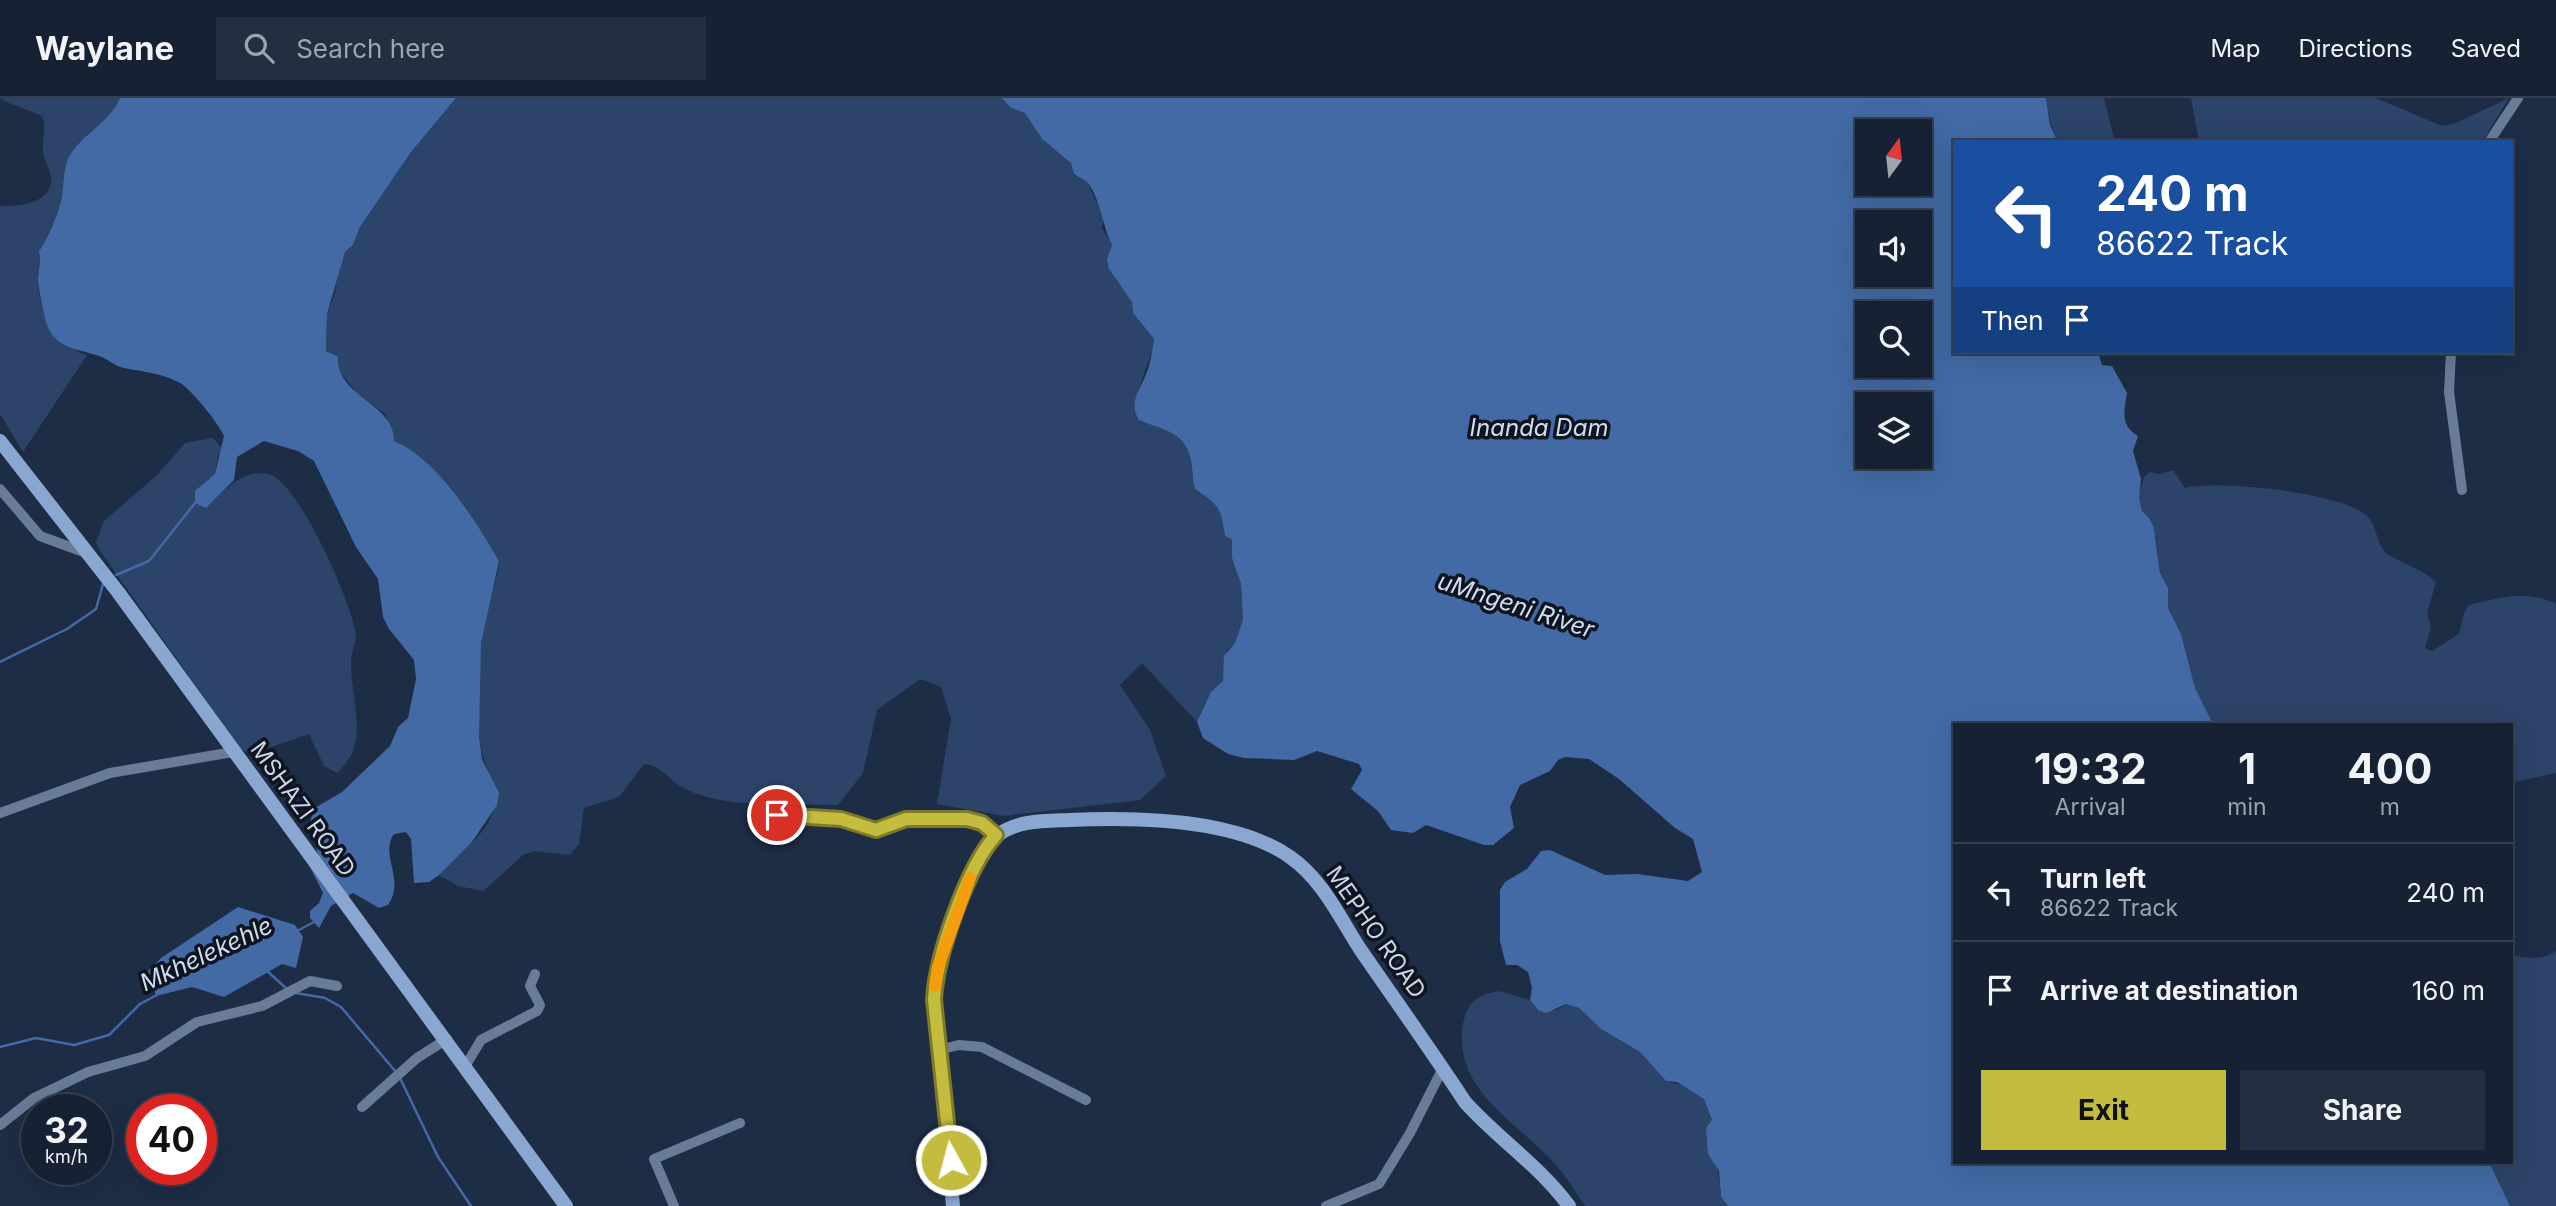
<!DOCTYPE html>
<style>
:root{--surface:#162234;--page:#232f40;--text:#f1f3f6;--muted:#9ea4ac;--line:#353f4f;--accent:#c4bc3e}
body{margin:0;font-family:Inter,sans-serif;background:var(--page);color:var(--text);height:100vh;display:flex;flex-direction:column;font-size:26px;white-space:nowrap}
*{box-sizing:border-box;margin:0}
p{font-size:23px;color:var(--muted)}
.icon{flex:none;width:38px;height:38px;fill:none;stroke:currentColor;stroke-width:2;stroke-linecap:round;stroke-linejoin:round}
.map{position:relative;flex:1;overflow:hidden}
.sheet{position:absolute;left:1953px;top:625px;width:560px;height:441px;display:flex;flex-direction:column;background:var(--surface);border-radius:0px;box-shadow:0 7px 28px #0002,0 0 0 2px var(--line)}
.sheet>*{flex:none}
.guide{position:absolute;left:1953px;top:42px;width:560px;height:214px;border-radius:0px;box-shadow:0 7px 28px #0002,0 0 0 2px var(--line);background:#1a4fa0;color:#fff;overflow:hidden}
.needle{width:46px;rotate:15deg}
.controls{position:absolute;left:1855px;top:21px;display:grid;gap:14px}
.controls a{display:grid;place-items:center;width:77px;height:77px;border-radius:0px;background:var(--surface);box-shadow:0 7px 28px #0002,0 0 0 2px var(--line);font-size:35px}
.speed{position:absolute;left:21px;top:996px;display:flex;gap:14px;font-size:35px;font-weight:700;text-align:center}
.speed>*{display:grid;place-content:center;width:91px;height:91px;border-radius:50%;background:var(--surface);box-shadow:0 7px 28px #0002,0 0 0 2px var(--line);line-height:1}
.speed small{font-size:18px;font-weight:400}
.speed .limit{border:10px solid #d22;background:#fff;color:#111}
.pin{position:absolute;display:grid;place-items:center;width:60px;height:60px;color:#fff;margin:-30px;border:4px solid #fff;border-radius:50%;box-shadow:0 2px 7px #0007}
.me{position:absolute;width:77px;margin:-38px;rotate:353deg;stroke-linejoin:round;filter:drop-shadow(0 0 5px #0008)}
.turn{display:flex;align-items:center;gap:24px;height:147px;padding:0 28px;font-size:32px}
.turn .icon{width:91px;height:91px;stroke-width:2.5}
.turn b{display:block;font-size:49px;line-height:60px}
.then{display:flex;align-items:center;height:66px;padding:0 28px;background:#0003;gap:14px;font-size:26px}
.eta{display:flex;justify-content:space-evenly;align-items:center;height:119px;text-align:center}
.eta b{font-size:42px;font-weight:700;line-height:49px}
.primary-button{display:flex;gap:14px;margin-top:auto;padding:14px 28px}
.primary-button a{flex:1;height:80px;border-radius:0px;background:var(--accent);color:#111;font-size:28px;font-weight:700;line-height:80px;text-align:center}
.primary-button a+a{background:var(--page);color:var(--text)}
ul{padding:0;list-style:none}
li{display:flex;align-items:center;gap:21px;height:98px;padding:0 28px;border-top:2px solid var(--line)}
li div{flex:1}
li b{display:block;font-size:26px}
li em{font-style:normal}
header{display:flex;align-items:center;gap:42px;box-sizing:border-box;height:98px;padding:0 35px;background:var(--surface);border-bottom:2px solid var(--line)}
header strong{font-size:33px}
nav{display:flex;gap:38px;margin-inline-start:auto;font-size:24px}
.search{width:490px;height:63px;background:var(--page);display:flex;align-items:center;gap:18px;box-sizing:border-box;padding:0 24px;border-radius:0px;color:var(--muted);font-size:26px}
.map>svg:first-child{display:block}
.green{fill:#2c4469}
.water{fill:#436aa5;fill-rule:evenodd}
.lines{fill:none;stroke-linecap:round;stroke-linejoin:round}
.stream{stroke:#436aa5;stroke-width:2.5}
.street{stroke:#697b96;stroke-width:10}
.secondary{stroke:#8aa7d2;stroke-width:14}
.route-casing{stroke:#7f7a28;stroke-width:18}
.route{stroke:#c4bc3e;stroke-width:12}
.slow{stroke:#f59e0b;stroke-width:12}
.labels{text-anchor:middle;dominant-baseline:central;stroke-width:7;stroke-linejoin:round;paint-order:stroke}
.street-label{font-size:23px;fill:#cbd5e5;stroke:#0e1520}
.water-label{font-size:24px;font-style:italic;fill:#d1dcee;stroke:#0e1520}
</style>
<header>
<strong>Waylane</strong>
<div class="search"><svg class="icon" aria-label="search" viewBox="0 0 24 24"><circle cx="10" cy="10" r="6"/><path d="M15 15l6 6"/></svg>Search here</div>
<nav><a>Map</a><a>Directions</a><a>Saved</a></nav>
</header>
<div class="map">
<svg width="2556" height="1108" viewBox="0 0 2556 1108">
<rect width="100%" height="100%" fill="#1d2d45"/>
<g class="green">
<path d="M0,0H120C110,24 83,34 70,57C64,68 65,86 62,99C58,114 47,142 39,154C42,166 36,176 38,188C39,200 45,215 47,228L80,255L87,257L23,354L0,316V108C19,109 54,105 51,79C50,70 43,61 43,52C42,39 46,32 43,19C31,12 5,5 0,0Z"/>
<path d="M456,0H1002L1025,15L1042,41L1072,65L1074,77L1088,85L1104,120L1102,130L1112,147L1109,171L1132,204L1133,215L1154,241C1150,273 1131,290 1139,322C1162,332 1185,333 1191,362C1193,371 1192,381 1195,390L1211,401L1224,420V427L1232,441V460L1241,486L1243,522L1235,545L1227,553L1223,583L1212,594L1197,624L1142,565L1120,587L1150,632L1166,678L1140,702L1004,718L937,706L951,621L941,589L920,581L877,612L863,675L838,707C788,705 731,712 685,691C669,683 663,668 644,666L619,699L584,710L579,746L570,757L534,753L523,757L483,793L458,788L439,777C454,756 483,742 492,716C502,688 480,666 479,638C478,600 478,551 486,515C490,497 498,481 499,463C477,426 436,359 394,343L385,316L357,295L340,274L338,265L326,253L327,216L335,195L338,169L345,154L353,147L360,129L411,54Z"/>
<polygon points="2046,0 2104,0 2115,44 2058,44 2051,27"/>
<polygon points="2191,0 2376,0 2442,28 2456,25 2509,0 2482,44 2199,44"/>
<path d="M213,340L222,350L218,357L215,377L206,383V410C224,394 240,371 268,376C298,382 353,507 356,537C356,546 351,554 351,563C350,590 363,627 353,653C350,661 343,668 338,675L324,668L309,636L250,656L240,650L100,453L96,444L104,423L157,377L185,345Z"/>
<path d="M2173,372L2185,390C2218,382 2347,394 2369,420C2378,431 2376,448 2389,457C2405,467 2422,471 2436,484L2427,515L2431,529L2425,550L2432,553L2459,536L2464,515L2469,507C2500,500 2526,491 2556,506V675L2511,685V626H2213L2195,590L2181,536L2168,510V490L2160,475L2156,441L2150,421L2142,413L2138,400L2144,379L2150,374L2160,376Z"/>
<path d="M2556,853V1108H2510L2489,1064H2511V857C2526,860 2543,863 2556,853Z"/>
<path d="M1499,893L1530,902L1538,912H1557L1566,906L1579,910L1601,931L1640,954L1666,983L1683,987L1704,1001L1712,1022L1721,1099L1728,1108H1585C1576,1095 1567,1080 1557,1068C1519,1024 1452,994 1463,926C1467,904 1478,897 1499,893Z"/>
</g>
<g class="water">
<path d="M120,0H456L411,54L360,129L353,147L345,154L327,216L326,253L338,259C336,299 395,305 394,343C437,360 477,425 499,463L481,545L479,639L482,661L499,695L497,707L472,744L439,777L429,784L414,785L411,741L406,734L394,736C379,757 406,781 388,807L379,810L353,795L331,808L319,830L310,820V813L319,805L323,795L310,769L318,756L310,727L313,711L342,694L390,648L398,629L408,620L416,581L414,562L389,531L383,519L378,481L356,449L314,363L298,353L264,343L237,359L234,382L206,410L195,405V393L215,376L224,338C219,326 192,292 180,285C165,276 140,273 124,270C114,268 108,261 99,258C79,251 56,251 47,227C45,221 37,185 38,180C39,169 41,164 39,153C47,143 59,113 62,99C64,86 63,69 70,57C83,35 110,24 120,0Z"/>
<path d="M1002,0H2046L2050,27L2058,44H1955V254H2098L2102,267L2112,268L2127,295C2124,313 2120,328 2138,338L2133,353L2141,381L2139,401L2142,413L2150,421L2154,431L2160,475L2168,490V510L2181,536L2195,590L2213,626H1955V1064H2489L2510,1108H1728L1721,1099L1719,1073L1708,1056L1706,1030L1712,1022L1704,1001L1677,984L1666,983L1640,954L1601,931L1579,910L1566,906L1546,915L1538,912L1530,902L1532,890L1528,874L1517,867H1506L1500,843V792L1505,784L1527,771L1541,753L1550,752L1605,777L1637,776L1688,783L1702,774L1693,741L1675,730L1619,681L1589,661L1565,659L1558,662L1550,673L1520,687L1510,709L1514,730L1493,747H1484L1426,727L1413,735L1391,732L1378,713L1351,691L1362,672L1359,666L1317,653L1294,662L1244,660L1228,656L1203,640L1197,624L1211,594L1223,583L1224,558L1235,545L1243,522L1241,486L1232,460V441L1225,438C1221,410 1219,407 1195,391C1192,381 1193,372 1191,362C1185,333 1162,332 1139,322C1128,303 1140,293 1147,274C1151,264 1152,252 1154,241L1133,215L1132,204L1109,171L1107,161L1112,147C1103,130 1100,100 1088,85C1085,82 1078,79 1074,76L1071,65L1042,41L1025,15L1010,9ZM1867,33H1920V86H1867ZM1867,124H1920V177H1867ZM1867,215H1920V268H1867ZM1867,306H1920V359H1867Z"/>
<polygon points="238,809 295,827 303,839 296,870 282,866 224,899 192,889 156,898 148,873 161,860"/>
</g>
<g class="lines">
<g class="stream">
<polyline points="116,477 149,463 195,405"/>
<polyline points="0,564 67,531 96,511 103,486"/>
<polyline points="297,833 314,824"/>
<polyline points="266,872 287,891"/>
<polyline points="296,895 325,900 341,909 396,974"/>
<polyline points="0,949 36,940 74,947 109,937 140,906 157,897"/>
<polyline points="400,980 438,1059 471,1108"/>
</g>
<g class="street">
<polyline points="2489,44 2518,0"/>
<polyline points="2451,254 2449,294 2462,392"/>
<polyline points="0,391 40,438 89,456"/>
<polyline points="0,715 110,675 233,654"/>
<polyline points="757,716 841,721 876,732 906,721 967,721 982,725 997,737"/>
<polyline points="938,952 959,947 982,949 1086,1002"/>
<polyline points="466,967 481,942 537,913 540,907 530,888 535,876"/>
<polyline points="362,1009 417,960 447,941"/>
<polyline points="0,1027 34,1000 88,974 145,958 197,924 262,908 310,883 337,888"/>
<polyline points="674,1108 654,1061 740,1025"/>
<polyline points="1326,1108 1379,1086 1410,1035 1443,970"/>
</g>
<g class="secondary">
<polyline points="0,343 118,494 566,1108"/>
<path d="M953,1108L934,902C936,865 969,759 998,737C1017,722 1046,723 1069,722C1134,719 1235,720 1290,759C1322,781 1340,820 1360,851C1395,902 1431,952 1465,1004C1498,1041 1539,1067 1569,1108"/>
</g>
</g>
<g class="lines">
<g class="route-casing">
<path id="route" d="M777,717L841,721L876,732L906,721H967L982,725L996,737C967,769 936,859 934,902L951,1062"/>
</g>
<use href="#route" class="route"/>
<polyline class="slow" points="935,888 938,869 970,780"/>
</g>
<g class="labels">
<g class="street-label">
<text transform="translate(303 711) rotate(54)">MSHAZI ROAD</text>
<text transform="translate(1376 834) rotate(55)">MEPHO ROAD</text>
</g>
<g class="water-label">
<text x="1539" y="329">Inanda Dam</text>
<text transform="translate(1516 507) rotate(18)">uMngeni River</text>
<text transform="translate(206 856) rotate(-25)">Mkhelekehle</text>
</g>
</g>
</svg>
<div class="controls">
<a><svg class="needle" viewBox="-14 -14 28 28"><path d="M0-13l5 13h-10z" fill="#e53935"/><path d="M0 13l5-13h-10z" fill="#9ea4ac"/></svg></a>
<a><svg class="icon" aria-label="sound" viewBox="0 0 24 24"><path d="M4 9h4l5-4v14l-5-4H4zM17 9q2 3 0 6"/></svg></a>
<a><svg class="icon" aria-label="search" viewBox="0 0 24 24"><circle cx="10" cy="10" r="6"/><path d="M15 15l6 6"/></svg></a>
<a><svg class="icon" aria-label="layers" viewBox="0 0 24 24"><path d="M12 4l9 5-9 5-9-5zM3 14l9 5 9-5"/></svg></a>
</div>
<div class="speed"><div>32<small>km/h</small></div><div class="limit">40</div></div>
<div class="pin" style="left:777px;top:717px;background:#d93025"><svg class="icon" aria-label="arrive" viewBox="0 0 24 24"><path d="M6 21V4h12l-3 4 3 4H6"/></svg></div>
<svg class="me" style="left:951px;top:1062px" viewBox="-20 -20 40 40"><circle r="17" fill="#c4bc3e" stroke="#fff" stroke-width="3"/><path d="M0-11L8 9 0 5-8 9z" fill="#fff"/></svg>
<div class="guide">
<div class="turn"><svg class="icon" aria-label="left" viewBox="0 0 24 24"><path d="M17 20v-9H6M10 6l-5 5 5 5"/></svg><div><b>240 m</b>86622 Track</div></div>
<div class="then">Then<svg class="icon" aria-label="arrive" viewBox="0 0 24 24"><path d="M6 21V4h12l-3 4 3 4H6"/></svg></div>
</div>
<section class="sheet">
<div class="eta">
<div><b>19:32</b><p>Arrival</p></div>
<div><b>1</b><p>min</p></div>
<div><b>400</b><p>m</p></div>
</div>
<ul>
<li><svg class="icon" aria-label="left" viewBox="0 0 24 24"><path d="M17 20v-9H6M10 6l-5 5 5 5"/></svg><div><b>Turn left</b><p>86622 Track</p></div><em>240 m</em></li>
<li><svg class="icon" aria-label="arrive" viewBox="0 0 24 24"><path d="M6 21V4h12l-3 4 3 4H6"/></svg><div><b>Arrive at destination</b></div><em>160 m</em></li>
</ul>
<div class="primary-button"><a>Exit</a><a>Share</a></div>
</section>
</div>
